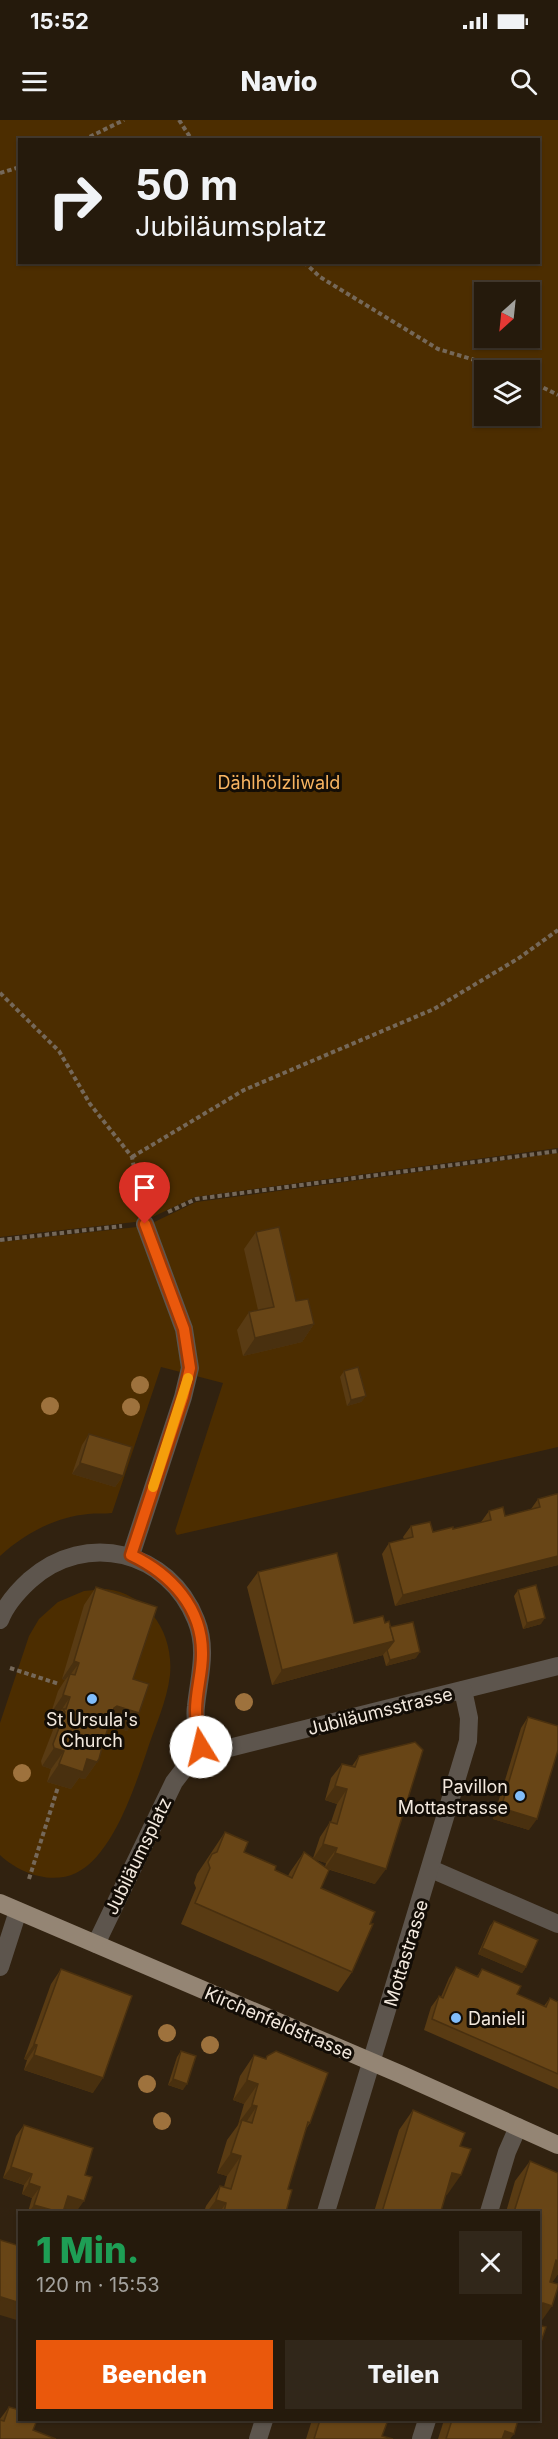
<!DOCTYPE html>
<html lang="de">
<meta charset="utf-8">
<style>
:root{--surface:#251a0c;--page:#31271a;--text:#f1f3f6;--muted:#a3a19d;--line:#42382d;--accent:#ea580c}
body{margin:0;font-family:Inter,sans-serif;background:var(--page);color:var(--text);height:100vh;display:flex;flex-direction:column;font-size:22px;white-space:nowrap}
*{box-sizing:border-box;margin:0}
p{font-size:20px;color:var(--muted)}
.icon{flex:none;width:33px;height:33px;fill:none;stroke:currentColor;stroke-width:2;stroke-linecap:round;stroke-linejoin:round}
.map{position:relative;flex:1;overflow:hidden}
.sheet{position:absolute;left:18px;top:2091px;width:522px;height:210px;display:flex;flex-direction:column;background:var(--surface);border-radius:0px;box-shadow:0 2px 4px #0004,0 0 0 2px var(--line)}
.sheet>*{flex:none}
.banner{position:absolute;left:18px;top:18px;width:522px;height:126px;border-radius:0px;box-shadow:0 2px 4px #0004,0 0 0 2px var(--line);background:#251a0c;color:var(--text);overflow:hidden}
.needle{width:39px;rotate:207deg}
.tools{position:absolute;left:474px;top:162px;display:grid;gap:12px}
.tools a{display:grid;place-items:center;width:66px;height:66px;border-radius:0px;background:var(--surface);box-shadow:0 2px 4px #0004,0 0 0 2px var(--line);font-size:30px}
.pin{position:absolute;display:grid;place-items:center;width:51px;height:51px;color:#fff;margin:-62px -26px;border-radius:50% 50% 50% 0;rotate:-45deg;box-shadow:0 0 6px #0007}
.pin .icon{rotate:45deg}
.me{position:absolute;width:66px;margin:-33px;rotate:351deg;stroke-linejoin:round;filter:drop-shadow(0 0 4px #0008)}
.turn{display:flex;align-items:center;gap:21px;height:126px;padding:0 18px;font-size:27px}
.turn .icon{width:78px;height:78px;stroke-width:2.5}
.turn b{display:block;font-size:42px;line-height:51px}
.round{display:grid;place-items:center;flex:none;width:63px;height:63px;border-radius:0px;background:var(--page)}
.overview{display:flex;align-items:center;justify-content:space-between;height:102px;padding:0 18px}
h1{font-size:36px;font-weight:800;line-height:45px;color:#1e9e55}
.primary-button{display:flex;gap:12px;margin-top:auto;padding:12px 18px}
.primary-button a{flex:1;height:69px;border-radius:0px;background:var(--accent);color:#fff;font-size:24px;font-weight:800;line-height:69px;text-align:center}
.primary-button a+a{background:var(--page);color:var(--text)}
.status{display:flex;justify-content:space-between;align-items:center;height:42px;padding:0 30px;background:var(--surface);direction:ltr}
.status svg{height:16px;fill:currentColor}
header{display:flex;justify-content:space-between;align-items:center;height:78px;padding:0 18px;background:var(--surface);font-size:27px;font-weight:800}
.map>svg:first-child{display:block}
.green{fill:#4c2d00;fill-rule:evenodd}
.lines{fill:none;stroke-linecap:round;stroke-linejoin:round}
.path{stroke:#756859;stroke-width:4;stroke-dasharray:4.5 3;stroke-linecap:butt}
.service{stroke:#5d554d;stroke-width:18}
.minor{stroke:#5d554d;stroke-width:18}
.primary{stroke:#948574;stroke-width:18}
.tree{fill:#9e723d}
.wall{fill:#593b13;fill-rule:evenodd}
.shaded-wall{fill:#49300f}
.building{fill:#684516;stroke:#49300f;stroke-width:1.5}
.route-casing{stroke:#983908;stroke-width:15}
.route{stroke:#ea580c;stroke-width:10}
.slow{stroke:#f59e0b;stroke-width:10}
.poi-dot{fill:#81bdfa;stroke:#130d06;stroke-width:2}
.labels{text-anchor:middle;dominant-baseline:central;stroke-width:6;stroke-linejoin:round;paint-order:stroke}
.park-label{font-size:18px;fill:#f8b461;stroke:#130d06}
.street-label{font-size:18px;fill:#f3e9de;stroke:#130d06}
.poi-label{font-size:18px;fill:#f3e9de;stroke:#130d06}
</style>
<div class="status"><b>15:52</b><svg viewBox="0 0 49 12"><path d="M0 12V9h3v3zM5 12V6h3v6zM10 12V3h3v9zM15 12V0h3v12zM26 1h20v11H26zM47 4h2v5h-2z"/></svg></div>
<header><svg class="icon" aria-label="menu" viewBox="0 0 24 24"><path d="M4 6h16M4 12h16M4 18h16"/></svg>Navio<svg class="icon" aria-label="search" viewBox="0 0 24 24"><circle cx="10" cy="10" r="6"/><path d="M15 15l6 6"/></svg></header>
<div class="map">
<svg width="558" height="2319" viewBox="0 0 558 2319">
<rect width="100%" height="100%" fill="#312210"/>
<g class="green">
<path d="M0,0H558V1028L195,1077L144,1101L0,1117ZM20,20H538V142H20ZM484,172H530V218H484ZM484,250H530V296H484Z"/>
<path d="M558,1033V1327L177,1415L175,1411L223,1263L161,1247L112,1393C104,1394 96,1393 88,1394C55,1397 24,1414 0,1436V1122L146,1106L196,1082Z"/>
<path d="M106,1469C148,1474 174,1513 170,1555C167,1582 154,1608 146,1634C134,1669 112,1736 76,1753C51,1765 19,1753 0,1735V1603L29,1516L39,1499L58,1482L84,1471Z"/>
</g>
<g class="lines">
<g class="path">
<polyline points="179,0 192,20"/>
<polyline points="83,20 124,0"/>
<polyline points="0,53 20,47"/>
<polyline points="304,142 320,157 438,229 508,250"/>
<polyline points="530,261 558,275"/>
<polyline points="0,873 59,931 90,984 132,1037 140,1079"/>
<polyline points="132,1037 244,970 434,889 519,838 558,810"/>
<polyline points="168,1092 196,1079 558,1031"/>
<polyline points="0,1120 122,1106"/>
<polyline points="10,1548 59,1564"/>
<polyline points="29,1759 58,1667"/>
</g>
<g class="service">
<polyline points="489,2092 507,2032 518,2007"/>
<polyline points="421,2319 427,2300"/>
</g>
<g class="minor">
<polyline points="131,1435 183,1277 190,1248 184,1209 145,1104"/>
<path d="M0,1500C6,1484 18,1471 30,1460C86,1410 169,1431 196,1500C208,1529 199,1557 196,1586C194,1600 198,1614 201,1627L174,1662L96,1824"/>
<polyline points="201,1627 229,1628 558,1546"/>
<polyline points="431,1749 558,1804"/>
<polyline points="0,1847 18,1791"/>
<polyline points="326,2092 468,1621 469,1598 463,1570"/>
<polyline points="258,2319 264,2300"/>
</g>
<polyline class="primary" points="0,1783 400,1954 558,2025"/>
</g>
<g class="tree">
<circle cx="140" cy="1265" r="9"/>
<circle cx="50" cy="1286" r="9"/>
<circle cx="131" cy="1287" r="9"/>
<circle cx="244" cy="1582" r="9"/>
<circle cx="22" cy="1653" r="9"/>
<circle cx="167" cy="1913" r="9"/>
<circle cx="210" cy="1925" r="9"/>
<circle cx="147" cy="1964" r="9"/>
<circle cx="162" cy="2001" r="9"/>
</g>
<g class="wall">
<polygon points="256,1112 296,1181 314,1204 302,1222 243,1236 237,1210 249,1192 258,1190 244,1129"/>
<polygon points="344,1251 366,1276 361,1282 347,1286 340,1257"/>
<polygon points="89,1314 123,1356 115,1367 72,1354 82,1325"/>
<polygon points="558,1374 558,1445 395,1486 382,1434 389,1423 404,1419 403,1417 411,1406 433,1412 453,1409 481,1402 489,1391 505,1396 531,1389 538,1379"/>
<polygon points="258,1452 354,1503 385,1503 390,1507 416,1538 386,1546 383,1535 272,1565 247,1467"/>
<polygon points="96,1467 133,1559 139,1593 127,1611 109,1605 104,1621 105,1625 101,1631 97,1642 85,1659 79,1658 71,1669 47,1662 51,1649 42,1646 41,1641 53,1610 51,1606 58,1595 51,1593 58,1571 65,1560 62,1559 84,1485"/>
<polygon points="518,1470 541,1504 523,1509 514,1476"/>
<polygon points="528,1597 529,1710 493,1699 521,1608"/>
<path d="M359,1636L375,1764L327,1749L321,1768L370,1804L352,1852L338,1872L181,1804L196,1768L194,1763L197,1754L225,1712L244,1732L275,1750L288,1756L290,1752L304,1732L313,1738L320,1717L330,1702H331L337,1684L325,1680L331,1658L342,1644L352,1646ZM314,1739L326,1743L325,1747Z"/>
<polygon points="494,1801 526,1847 522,1853 478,1834 490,1806"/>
<polygon points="456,1847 477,1856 482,1849 517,1874 544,1886 550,1878 558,1882 558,1969 424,1910 431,1887 439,1876 441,1877 449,1858"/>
<polygon points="61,1849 93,1973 24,1950 27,1940 24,1939 51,1864"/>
<polygon points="181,1931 183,1970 168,1965 177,1937"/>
<polygon points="254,1935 265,1939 267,1936 310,2003 306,2009 288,2069 286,2092 204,2092 206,2086 220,2066 224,2067 227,2056 217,2053 227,2020 238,2005 244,1984 233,1980 240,1956"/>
<polygon points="413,1990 447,2075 445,2075 441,2091 446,2092 374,2092 399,2010"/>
<polygon points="24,2005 76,2092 64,2088 63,2092 28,2092 32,2078 22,2074 24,2065 3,2058 16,2016"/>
<polygon points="530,2041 558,2053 558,2154 552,2162 539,2205 539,2228 538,2230 538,2092 506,2092 515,2061"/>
<polygon points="9,2287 33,2310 0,2319 0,2299"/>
<polygon points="312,2300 388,2300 382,2316 393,2319 306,2319"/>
<polygon points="444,2300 518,2300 510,2319 438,2319"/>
</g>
<g class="shaded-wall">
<polygon points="314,1204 302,1222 243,1236 255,1218"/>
<polygon points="366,1276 361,1282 347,1286 351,1280"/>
<polygon points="80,1343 123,1356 115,1367 72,1354"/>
<polygon points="558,1436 558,1445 395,1486 403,1475"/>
<polygon points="545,1498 541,1504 523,1509 527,1503"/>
<polygon points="394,1521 383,1535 272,1565 282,1550"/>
<polygon points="420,1532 416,1538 386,1546 390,1540"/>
<polygon points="74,1541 79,1543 68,1558 70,1554 65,1560 62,1559"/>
<polygon points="63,1575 70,1577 58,1595 51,1593"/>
<polygon points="117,1586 139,1593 127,1611 105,1604 114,1588"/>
<polygon points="103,1624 105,1625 94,1641 97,1642 85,1659 79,1658 71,1669 47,1662 59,1644"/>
<polygon points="54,1628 64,1631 51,1649 42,1646"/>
<polygon points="335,1666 347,1669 337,1684 325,1680"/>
<polygon points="501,1688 537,1699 529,1710 493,1699"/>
<polygon points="323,1724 337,1728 326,1743 313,1739"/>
<polygon points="335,1733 386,1749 375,1764 325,1748"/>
<polygon points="482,1828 526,1847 522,1853 478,1834"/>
<polygon points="34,1924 37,1925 27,1940 24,1939"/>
<polygon points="34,1935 103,1958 93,1973 24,1950"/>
<polygon points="173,1959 187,1964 183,1970 168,1965"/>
<polygon points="247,1960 258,1964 244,1984 233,1980"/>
<polygon points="252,1985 257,1986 243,2007 242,2000 237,2005"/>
<polygon points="231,2033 241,2036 227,2056 217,2053"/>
<polygon points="11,2047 32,2054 24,2065 3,2058"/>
<polygon points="452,2053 461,2055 447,2075 438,2073"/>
<polygon points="29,2063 40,2067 32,2078 22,2074"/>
<polygon points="68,2076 84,2081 76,2092 60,2087"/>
<polygon points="216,2080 226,2083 220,2092 207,2092"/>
<polygon points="34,2085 59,2092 29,2092"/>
<polygon points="556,2140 558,2141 558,2154 552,2163 542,2160"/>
<polygon points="1,2177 20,2183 20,2201 0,2195 0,2178"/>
<polygon points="543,2183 552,2186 538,2206 538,2189"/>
<polygon points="505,2311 514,2314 510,2319 499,2319"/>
</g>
<g class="building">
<polygon points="279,1107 296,1181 308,1179 314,1204 255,1218 249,1192 274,1187 256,1112"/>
<polygon points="358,1247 366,1276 351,1280 344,1251"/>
<polygon points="89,1314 132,1327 123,1356 80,1343"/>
<polygon points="556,1374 558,1374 558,1436 403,1475 389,1423 413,1417 411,1406 430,1402 433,1412 453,1407 453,1409 491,1400 489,1391 503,1387 505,1396 540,1387 538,1379"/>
<polygon points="337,1433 354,1503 383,1496 385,1503 389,1501 394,1521 282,1550 258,1452"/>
<polygon points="536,1465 545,1498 527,1503 518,1470"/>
<polygon points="96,1467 157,1487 133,1559 149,1564 139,1593 117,1586 114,1588 104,1621 105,1625 103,1624 99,1639 97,1642 87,1639 83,1652 59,1644 64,1631 54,1628 53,1624 65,1592 63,1589 66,1589 70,1577 63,1575 70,1554 75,1555 79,1543 74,1541"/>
<polygon points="413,1502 420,1532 390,1540 387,1530 394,1521 390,1507"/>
<polygon points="528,1597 558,1606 558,1630 537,1699 501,1688"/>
<polygon points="415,1622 423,1630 386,1749 335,1733 337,1728 323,1724 330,1702 337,1704 347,1669 335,1666 342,1644 355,1647 359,1636"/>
<polygon points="225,1712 248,1722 244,1732 276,1746 275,1750 292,1758 304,1732 329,1750 321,1768 375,1792 370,1804 373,1804 352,1852 195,1783 210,1748 208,1742 212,1734 217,1732"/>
<polygon points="494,1801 538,1820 526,1847 482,1828"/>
<polygon points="456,1847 478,1857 482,1849 521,1866 517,1874 546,1887 550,1878 558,1882 558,1954 432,1899 439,1876 443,1878"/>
<polygon points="61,1849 132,1876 103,1958 34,1935 37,1925 34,1924"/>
<polygon points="181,1931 196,1936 187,1964 173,1959"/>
<polygon points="276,1931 328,1953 310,2003 308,2002 288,2069 292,2070 286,2092 224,2092 226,2083 216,2080 220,2066 231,2069 241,2036 231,2033 242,2000 252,2003 257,1986 252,1985 258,1964 247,1960 254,1935 266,1939 267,1936"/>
<polygon points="413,1990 465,2013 460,2026 471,2029 461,2055 452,2053 441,2091 446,2092 382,2092"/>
<polygon points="24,2005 93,2028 85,2055 92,2057 84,2081 68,2076 63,2092 59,2092 34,2085 40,2067 29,2063 32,2054 11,2047"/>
<polygon points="530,2041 558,2053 558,2141 556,2140 550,2162 558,2164 558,2167 552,2186 543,2183 538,2198 538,2092 514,2092"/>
<polygon points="0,2120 20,2126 20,2183 1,2177 0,2180"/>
<polygon points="538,2205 546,2207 539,2228 538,2228"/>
<polygon points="9,2287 20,2290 20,2300 37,2300 33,2310 56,2319 0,2319 0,2300 4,2301"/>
<polygon points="320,2300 388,2300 382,2316 393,2319 314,2319"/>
<polygon points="452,2300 518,2300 514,2314 505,2311 502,2319 446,2319"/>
</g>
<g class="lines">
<g class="route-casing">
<path id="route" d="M145,1104L184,1209L190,1248L183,1277L131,1435C171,1454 203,1488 202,1535C202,1553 196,1572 196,1590C196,1602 198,1615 201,1627"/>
</g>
<use href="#route" class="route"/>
<polyline class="slow" points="153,1367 188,1258"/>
</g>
<g class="poi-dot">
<circle cx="92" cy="1579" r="6"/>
<circle cx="520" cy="1676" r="6"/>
<circle cx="456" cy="1898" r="6"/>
</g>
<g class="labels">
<g class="park-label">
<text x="279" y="662">Dählhölzliwald</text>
</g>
<g class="street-label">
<text transform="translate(380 1591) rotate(-14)">Jubiläumsstrasse</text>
<text transform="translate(138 1736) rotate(-64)">Jubiläumsplatz</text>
<text transform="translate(406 1833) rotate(-73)">Mottastrasse</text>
<text transform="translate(279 1903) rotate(23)">Kirchenfeldstrasse</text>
</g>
<g class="poi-label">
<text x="92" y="1599">St Ursula's<tspan x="92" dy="21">Church</tspan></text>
<text x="508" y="1666" text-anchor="end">Pavillon<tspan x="508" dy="21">Mottastrasse</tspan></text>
<text x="468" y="1898" text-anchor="start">Danieli</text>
</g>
</g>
</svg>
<div class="tools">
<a><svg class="needle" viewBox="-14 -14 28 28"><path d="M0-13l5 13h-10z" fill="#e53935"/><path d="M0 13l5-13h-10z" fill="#a3a19d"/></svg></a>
<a><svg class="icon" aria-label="layers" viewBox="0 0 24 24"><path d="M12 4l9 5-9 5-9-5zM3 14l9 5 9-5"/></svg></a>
</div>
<div class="pin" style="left:145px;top:1104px;background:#d93025"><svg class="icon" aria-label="arrive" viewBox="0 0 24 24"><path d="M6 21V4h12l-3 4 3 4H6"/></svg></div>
<svg class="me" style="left:201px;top:1627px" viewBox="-20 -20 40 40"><circle r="19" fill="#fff"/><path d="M0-13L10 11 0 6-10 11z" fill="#ea580c"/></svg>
<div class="banner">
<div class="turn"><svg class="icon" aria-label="right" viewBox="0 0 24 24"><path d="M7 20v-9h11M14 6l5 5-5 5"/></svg><div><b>50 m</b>Jubiläumsplatz</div></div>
</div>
<section class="sheet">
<div class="overview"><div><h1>1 Min.</h1><p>120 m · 15:53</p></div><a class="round"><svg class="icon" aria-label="close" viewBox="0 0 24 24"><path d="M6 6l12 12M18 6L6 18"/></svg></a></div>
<div class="primary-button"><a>Beenden</a><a>Teilen</a></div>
</section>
</div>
